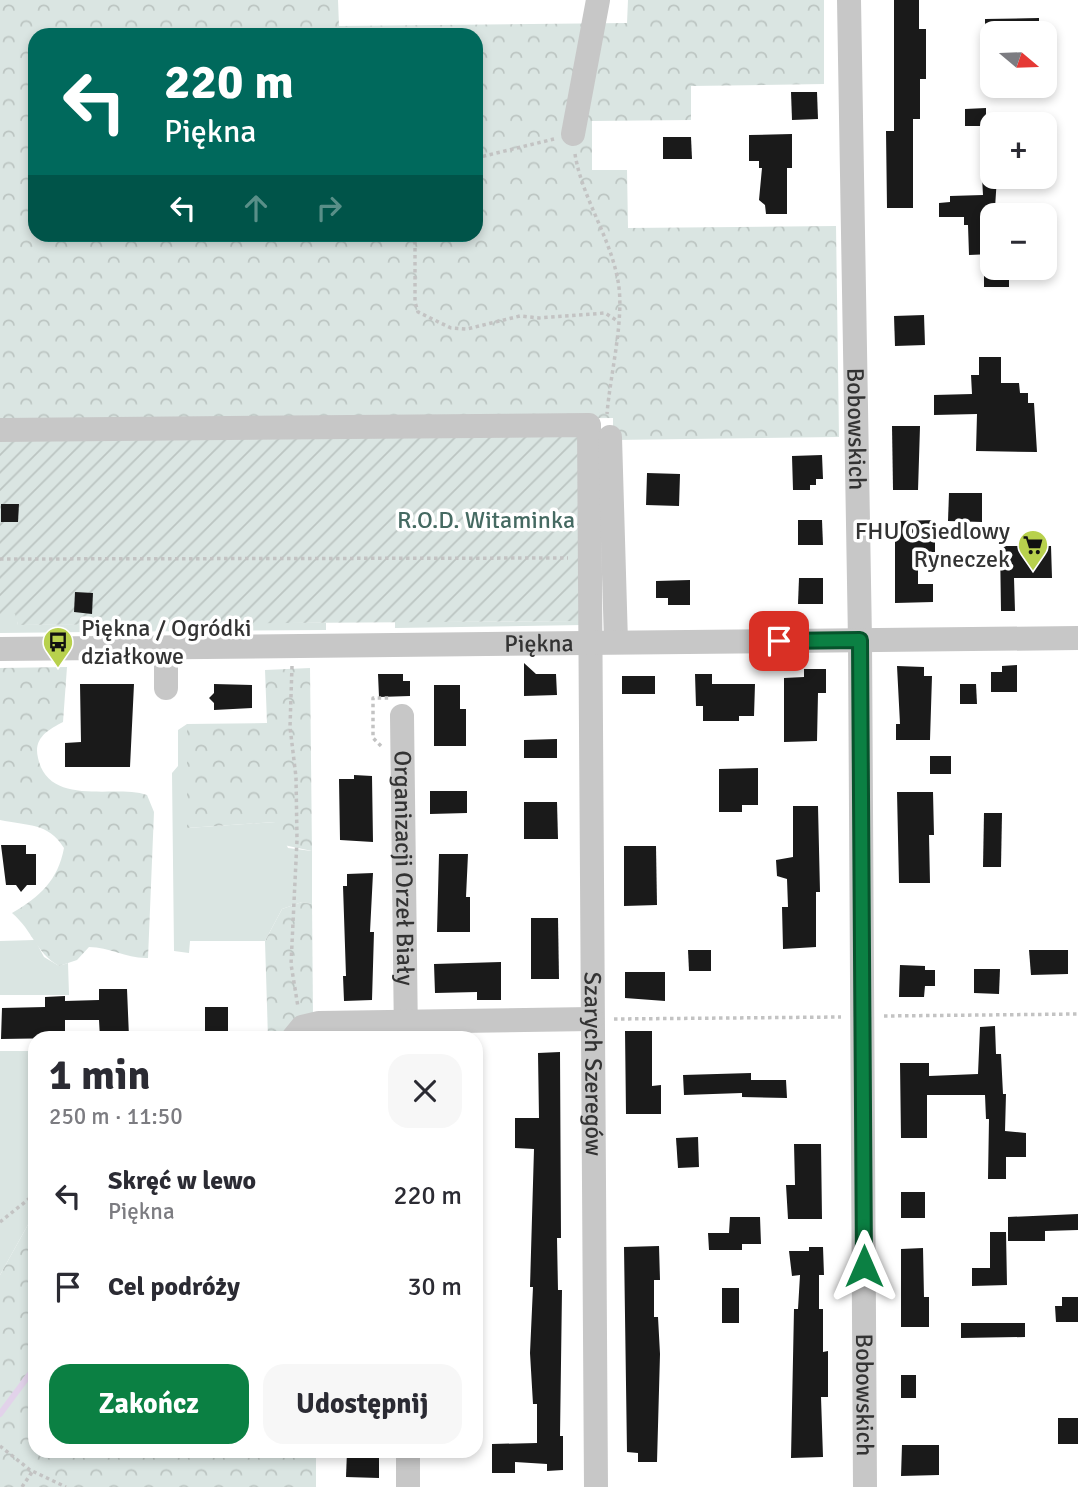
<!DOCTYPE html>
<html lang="pl">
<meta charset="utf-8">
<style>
:root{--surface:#fff;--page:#f7f7f7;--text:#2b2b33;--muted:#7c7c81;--accent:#0b8043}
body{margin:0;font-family:Signika,sans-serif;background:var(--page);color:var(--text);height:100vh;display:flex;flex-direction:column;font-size:26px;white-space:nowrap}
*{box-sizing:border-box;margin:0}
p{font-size:23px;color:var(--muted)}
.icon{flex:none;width:38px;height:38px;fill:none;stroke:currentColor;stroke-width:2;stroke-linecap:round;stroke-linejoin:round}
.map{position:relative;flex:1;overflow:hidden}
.sheet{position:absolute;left:28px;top:1031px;width:455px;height:427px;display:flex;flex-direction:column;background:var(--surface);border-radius:21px;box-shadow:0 4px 10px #0003}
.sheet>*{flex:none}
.guide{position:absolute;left:28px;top:28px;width:455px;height:214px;border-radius:21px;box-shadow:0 4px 10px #0003;background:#00695c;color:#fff;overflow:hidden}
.needle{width:46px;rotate:109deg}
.fabs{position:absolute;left:980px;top:21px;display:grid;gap:14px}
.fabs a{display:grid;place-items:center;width:77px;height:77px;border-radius:14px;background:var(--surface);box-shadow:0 4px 10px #0003;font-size:35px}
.pin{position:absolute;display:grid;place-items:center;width:60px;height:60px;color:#fff;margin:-30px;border-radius:14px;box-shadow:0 4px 10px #0006}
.me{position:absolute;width:77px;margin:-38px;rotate:0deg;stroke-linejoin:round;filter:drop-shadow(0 0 5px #0008)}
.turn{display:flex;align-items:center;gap:24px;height:147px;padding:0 21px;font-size:32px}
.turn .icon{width:91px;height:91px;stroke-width:2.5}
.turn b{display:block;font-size:49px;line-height:60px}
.lanes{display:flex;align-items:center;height:66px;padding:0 21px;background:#0003;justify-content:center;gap:35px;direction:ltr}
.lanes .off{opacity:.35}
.round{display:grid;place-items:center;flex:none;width:74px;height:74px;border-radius:21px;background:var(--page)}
.summary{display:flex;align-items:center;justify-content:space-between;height:119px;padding:0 21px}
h1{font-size:42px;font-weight:700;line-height:52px}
.button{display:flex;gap:14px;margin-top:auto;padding:14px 21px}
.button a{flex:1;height:80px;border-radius:21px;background:var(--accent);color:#fff;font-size:28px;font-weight:700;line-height:80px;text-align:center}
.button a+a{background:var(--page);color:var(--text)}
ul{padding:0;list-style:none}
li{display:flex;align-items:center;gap:21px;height:91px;padding:0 21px}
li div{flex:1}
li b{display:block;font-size:26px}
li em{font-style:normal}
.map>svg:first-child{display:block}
.grass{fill:#dae5e2}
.forest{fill:url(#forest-crowns);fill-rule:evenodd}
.garden{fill:url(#garden-furrows)}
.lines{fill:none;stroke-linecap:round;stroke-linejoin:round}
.stream{stroke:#e2d2ea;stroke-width:6}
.building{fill:#1a1a1a}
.path{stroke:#c3c3c3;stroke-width:3.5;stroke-dasharray:3.5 3.5;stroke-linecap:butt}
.minor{stroke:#c7c7c7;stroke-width:24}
.route-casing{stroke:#07532c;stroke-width:18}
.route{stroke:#0b8043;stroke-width:12}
.labels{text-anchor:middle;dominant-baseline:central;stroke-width:7;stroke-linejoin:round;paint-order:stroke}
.street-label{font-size:24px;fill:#333;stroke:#fff}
.park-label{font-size:24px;fill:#456a62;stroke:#fff}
.poi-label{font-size:24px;fill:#333;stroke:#fff;text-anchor:end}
</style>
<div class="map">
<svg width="1078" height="1487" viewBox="0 0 1078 1487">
<defs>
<pattern id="forest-crowns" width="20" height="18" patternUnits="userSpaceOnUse" patternTransform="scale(1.75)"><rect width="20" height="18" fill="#dae5e2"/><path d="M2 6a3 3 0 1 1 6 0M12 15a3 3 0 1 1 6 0" fill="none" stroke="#bcc5c2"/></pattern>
<pattern id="garden-furrows" width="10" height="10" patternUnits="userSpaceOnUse" patternTransform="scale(1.75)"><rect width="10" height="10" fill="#dae5e2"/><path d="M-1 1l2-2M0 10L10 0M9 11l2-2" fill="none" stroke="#bcc5c2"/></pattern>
</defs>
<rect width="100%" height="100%" fill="#fff"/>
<g class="grass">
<polygon points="0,614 16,614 18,625 89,624 89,632 0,633"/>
<polygon points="583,621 583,625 395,628 395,622"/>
<polygon points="201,623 201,631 95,632 95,624"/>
<polygon points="204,623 326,623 326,630 204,631"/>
<polygon points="187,724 187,828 276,822 288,848 312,851 312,904 302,902 282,909 265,941 190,941 189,953 174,951 172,773 178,766 178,730"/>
<polygon points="35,940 44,957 59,966 68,963 69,995 0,995 0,941"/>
<polygon points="0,1051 35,1051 35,1218 30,1221 0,1275"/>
</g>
<g class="forest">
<path d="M0,0H338L339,26L627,23L628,0H824V84L691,86V120L592,121V170H627L628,228L836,226L839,437L613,440V418L0,424ZM35,35H476V234H35Z"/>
<path d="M67,667L63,722C48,730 33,738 38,758C49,808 114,784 147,795L154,812L148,958C127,959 110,947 89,947L77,960L59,966C35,952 34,932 12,913C40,897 58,880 64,848C48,822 27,826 0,820V668Z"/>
<polygon points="310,668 312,851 279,844 275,822 187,828 187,724 267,723 265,670"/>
<polygon points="302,902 312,904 313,1016 284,1038 268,1038 265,941 282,909"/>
<polygon points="35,1218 35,1451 316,1451 316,1487 0,1487 0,1275 30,1221"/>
</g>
<polygon class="garden" points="593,418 583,621 18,625 15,614 0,614 0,424"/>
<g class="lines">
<polyline class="stream" points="0,1414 35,1367"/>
</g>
<g class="building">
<polygon points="894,0 919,0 919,29 926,29 926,79 920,79 920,119 913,119 913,208 887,208 886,131 894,131"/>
<polygon points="1039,18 1039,33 985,33 985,19"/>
<polygon points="791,92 817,92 818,119 792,120"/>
<polygon points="986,108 986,126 965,126 965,109"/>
<polygon points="792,134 792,168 787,168 787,214 766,214 765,205 759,200 762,168 759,168 759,161 749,161 749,135"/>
<polygon points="663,137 691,137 692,159 663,159"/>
<polygon points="982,177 997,177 992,254 969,255 968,225 964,225 964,217 939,217 939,203 950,202 950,196 983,195"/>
<rect x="984" y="268" width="25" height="19"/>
<polygon points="924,315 925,345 895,346 894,316"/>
<polygon points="979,357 1001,357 1001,383 1019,383 1020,393 1028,393 1028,403 1034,403 1037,452 976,451 977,414 934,415 934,395 972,394 971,375 979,375"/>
<polygon points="892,426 920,426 918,490 893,490"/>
<polygon points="822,455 823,479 816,479 816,485 810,485 810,490 793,490 792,456"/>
<polygon points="647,473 680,474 679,506 646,505"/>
<polygon points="949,493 982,493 982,522 948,521"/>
<polygon points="1,504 19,504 18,522 1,522"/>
<polygon points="798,520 822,520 823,545 798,545"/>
<polygon points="935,520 935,552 918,552 918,584 933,584 933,602 895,603 895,538 899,538 899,521"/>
<polygon points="1000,546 1051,546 1052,578 1014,578 1015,611 1001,611"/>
<polygon points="799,578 823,578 823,604 798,604"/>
<polygon points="690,580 690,605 668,605 668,598 656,598 656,581"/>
<polygon points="75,592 93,593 92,614 74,612"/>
<polygon points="524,663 536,674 556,674 557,695 524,696"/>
<polygon points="1017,665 1017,692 991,692 991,672 1002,672 1002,666"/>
<polygon points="897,666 924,667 924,676 932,676 930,740 896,740 896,724 900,724"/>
<polygon points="804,669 826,669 826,693 818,693 817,741 784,742 784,678 804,677"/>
<polygon points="378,674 403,674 403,681 410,681 410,696 379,697"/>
<polygon points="695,674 712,674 712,684 755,684 754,716 739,716 739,721 703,721 703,706 696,706"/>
<rect x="622" y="676" width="33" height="18"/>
<polygon points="80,684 134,684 130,767 65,767 65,743 81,742"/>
<polygon points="214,684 252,685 252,708 214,710 214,703 209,698 214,693"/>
<polygon points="960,684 976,684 977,704 960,704"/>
<polygon points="434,685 460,685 460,709 466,709 466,746 434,746"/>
<polygon points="557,739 557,758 524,758 524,740"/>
<rect x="930" y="756" width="21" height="18"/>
<polygon points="758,768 758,805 742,805 742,812 719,812 719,769"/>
<polygon points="354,775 372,776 373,842 340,840 339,779 354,779"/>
<polygon points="430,791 467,791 467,813 430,814"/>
<polygon points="897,792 933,792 934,835 929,835 930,883 899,883"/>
<polygon points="524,802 557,802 558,839 524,839"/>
<polygon points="793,806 818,806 820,892 816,892 816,947 783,949 782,907 788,907 787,879 777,876 776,860 793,857"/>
<polygon points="984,813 1002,813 1001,867 983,867"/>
<polygon points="1,845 26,845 26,854 36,854 36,885 27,885 21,892 16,885 6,885"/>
<polygon points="624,846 656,846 657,905 624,906"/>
<polygon points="439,854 468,854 466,897 470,897 470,932 437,932"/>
<polygon points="373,873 370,932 374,932 372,1000 344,1001 343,976 346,976 343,886 347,886 347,874"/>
<polygon points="531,918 558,918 559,979 531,979"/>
<polygon points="688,950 711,950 711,971 689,971"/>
<polygon points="1029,950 1068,950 1068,974 1031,975"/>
<polygon points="501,962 501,1000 477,1000 477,992 435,993 434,964"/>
<polygon points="900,965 925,966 925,970 935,970 935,986 925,986 924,997 899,997"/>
<polygon points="974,969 1000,969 999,994 974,993"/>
<polygon points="625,972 665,972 665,1001 625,998"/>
<polygon points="99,989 127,989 129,1037 100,1038 99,1020 65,1020 65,1038 1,1039 2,1008 45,1007 45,997 65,996 65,1001 99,1000"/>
<rect x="205" y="1007" width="23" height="29"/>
<polygon points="995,1026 996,1054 1001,1054 1003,1094 1006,1094 1005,1131 1026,1133 1026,1157 1006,1157 1006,1179 988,1179 989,1119 986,1119 985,1095 927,1095 927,1138 901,1138 900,1063 929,1063 929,1076 978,1074 980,1027"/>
<polygon points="625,1031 652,1031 652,1086 661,1085 661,1114 626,1114"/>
<polygon points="560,1052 561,1238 557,1238 558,1290 562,1290 560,1436 563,1436 563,1470 547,1471 547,1464 515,1462 515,1473 492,1473 492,1444 537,1443 537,1404 533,1404 530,1353 533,1287 530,1287 534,1149 515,1148 515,1118 539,1118 538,1053"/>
<polygon points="751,1073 751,1080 786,1080 787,1098 742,1097 742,1093 684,1095 683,1075"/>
<polygon points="698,1137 699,1167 678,1168 676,1138"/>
<polygon points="794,1144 821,1144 822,1219 788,1219 786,1185 795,1185"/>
<rect x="901" y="1192" width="24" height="26"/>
<polygon points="1078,1214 1078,1230 1045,1231 1045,1241 1008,1241 1008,1217"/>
<polygon points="730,1217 760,1217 761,1244 742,1244 742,1250 709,1250 708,1233 729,1233"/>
<polygon points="990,1232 1006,1232 1007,1285 972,1286 972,1268 990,1268"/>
<polygon points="659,1246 660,1280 654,1280 654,1317 658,1317 660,1354 657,1462 638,1462 638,1453 627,1452 624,1247"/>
<polygon points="809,1247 823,1247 824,1275 819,1275 819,1309 823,1309 823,1352 828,1351 828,1397 821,1397 823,1457 791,1458 794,1309 798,1309 800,1275 792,1276 789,1251 809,1251"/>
<polygon points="923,1248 924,1297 929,1297 929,1327 901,1327 901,1249"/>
<rect x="722" y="1288" width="17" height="35"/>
<polygon points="1062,1297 1078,1297 1078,1322 1056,1322 1055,1306 1062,1306"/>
<polygon points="961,1323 1025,1323 1025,1337 961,1338"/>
<rect x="901" y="1375" width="15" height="23"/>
<rect x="1058" y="1418" width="20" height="26"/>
<polygon points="902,1445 939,1445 939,1475 901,1476"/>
<polygon points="347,1451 379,1451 379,1478 346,1477"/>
</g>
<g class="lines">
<g class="path">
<path d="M575,154C582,198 610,236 618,281C625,318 610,375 607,414"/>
<polyline points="476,158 554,139"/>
<polyline points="415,234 415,302 418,312 451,328 467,329 520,316 539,318 605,313 616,320"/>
<polyline points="0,559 568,558"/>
<polyline points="292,666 290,727 296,777 297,840 291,964 298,1007"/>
<polyline points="381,746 373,738 373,698 391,698"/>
<polyline points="884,1016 1078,1014"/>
<polyline points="614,1019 841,1017"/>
<polyline points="0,1222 35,1194"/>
<polyline points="0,1446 30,1470 66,1487"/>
<polyline points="22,1487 32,1472"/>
</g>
<g class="minor">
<path id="s1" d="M849,0L860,640L865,1487"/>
<polyline points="573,134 598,0"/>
<path id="s2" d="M0,430L589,425L596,1487"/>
<polyline points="610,437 616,642"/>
<path id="s3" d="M0,649L1078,638"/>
<polyline points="166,688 166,648"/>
<path id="s4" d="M402,716L406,1038"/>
<polyline points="293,1038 302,1027 319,1023 592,1019"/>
<polyline points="408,1487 408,1451"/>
</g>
</g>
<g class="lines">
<g class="route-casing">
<polyline id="route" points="779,641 860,640 864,1266"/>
</g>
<use href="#route" class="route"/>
</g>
<defs>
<g id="supermarket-pin" transform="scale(1.575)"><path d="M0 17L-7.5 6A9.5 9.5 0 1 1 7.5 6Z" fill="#b8d14d" stroke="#fff"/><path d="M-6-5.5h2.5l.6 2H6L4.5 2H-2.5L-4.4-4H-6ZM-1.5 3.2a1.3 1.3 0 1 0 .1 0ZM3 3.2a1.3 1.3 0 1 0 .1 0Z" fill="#111"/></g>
<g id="bus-pin" transform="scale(1.575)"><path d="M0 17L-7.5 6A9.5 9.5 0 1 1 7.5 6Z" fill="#b8d14d" stroke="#fff"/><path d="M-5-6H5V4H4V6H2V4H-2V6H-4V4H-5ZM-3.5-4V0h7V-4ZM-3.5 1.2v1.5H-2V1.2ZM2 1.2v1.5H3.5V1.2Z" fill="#111"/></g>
</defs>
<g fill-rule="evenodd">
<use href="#supermarket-pin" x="1033" y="545"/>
<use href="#bus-pin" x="58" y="642"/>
</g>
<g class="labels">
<g class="street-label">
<text stroke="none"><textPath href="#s1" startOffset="429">Bobowskich</textPath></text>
<text stroke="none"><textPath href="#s3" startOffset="539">Piękna</textPath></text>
<text stroke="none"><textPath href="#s4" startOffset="152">Organizacji Orzeł Biały</textPath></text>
<text stroke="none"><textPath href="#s2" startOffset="1228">Szarych Szeregów</textPath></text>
<text stroke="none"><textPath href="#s1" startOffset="1395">Bobowskich</textPath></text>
</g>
<g class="park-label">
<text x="486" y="520">R.O.D. Witaminka</text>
</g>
<g class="poi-label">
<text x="1010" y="531">FHU Osiedlowy<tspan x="1010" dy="28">Ryneczek</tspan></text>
<text x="81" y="628" text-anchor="start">Piękna / Ogródki<tspan x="81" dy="28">działkowe</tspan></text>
</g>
</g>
</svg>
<div class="fabs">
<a><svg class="needle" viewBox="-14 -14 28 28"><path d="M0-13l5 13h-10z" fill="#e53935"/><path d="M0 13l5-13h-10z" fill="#7c7c81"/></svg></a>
<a>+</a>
<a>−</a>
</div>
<div class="pin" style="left:779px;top:641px;background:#d93025"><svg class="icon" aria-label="arrive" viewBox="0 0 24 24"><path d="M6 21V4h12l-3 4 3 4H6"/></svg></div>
<svg class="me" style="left:864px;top:1266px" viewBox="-20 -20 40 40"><path d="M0-17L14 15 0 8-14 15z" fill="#0b8043" stroke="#fff" stroke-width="4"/></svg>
<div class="guide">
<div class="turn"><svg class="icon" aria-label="left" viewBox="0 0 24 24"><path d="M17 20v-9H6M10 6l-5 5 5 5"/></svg><div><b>220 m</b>Piękna</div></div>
<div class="lanes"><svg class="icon" aria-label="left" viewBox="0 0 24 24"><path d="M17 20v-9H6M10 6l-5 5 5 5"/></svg><svg class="icon off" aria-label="ahead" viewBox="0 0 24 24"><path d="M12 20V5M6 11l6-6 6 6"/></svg><svg class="icon off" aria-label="right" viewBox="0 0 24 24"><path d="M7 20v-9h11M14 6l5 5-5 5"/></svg></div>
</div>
<section class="sheet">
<div class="summary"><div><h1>1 min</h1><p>250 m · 11:50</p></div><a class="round"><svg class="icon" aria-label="close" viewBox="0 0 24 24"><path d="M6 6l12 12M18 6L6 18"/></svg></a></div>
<ul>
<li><svg class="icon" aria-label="left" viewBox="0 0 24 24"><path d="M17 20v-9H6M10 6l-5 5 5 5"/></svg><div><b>Skręć w lewo</b><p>Piękna</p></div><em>220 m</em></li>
<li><svg class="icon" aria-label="arrive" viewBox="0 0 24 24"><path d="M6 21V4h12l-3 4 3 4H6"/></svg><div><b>Cel podróży</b></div><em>30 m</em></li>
</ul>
<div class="button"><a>Zakończ</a><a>Udostępnij</a></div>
</section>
</div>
